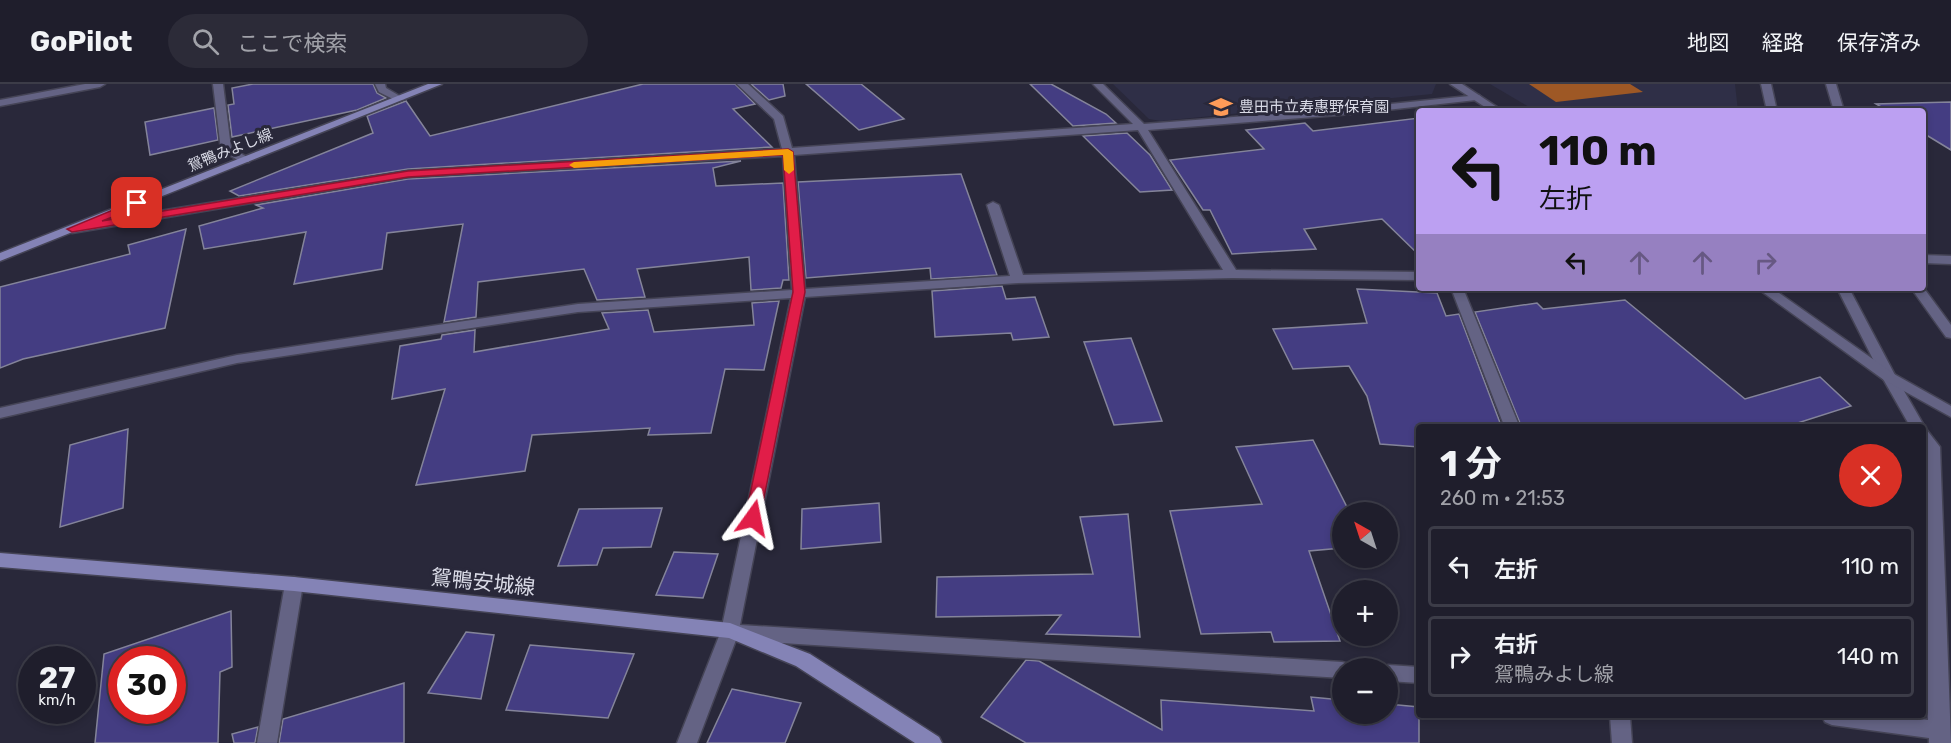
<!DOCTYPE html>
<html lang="ja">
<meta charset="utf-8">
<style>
:root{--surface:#1f1e2c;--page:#2c2b38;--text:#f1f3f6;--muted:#a1a2a9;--line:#3c3c48}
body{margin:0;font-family:Rubik,"Noto Sans JP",sans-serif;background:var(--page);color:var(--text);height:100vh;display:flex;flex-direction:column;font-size:22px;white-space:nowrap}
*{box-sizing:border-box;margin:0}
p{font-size:20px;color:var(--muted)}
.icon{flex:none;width:33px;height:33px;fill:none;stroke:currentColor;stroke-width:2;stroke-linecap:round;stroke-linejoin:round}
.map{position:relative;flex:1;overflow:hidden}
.details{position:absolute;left:1416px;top:340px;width:510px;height:294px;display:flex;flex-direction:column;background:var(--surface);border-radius:6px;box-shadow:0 3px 9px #0003,0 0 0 2px var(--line)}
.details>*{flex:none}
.top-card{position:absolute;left:1416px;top:24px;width:510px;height:183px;border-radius:6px;box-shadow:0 3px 9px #0003,0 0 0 2px var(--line);background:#bca0f2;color:#111;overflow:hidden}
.needle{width:39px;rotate:321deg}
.tools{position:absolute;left:1332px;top:418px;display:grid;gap:12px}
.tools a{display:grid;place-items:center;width:66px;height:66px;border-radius:50%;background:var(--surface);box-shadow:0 3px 9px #0003,0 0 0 2px var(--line);font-size:30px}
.speed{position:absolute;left:18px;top:562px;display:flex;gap:12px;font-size:30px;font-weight:700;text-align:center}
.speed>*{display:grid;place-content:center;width:78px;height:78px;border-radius:50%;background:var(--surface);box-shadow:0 3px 9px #0003,0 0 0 2px var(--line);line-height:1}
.speed small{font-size:15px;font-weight:400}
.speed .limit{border:9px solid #d22;background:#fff;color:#111}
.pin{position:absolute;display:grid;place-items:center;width:51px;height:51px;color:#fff;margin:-26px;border-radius:12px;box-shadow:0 3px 9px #0006}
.me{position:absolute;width:66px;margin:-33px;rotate:12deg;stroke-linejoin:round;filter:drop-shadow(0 0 4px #0008)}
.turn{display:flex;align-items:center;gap:21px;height:126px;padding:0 24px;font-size:27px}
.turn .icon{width:78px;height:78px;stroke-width:2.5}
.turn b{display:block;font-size:42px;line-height:51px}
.lanes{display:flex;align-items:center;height:57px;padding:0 24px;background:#0003;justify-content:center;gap:30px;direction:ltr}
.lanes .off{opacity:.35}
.round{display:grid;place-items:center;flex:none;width:63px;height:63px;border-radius:32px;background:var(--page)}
.overview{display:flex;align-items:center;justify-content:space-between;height:102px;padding:0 24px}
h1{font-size:36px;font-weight:700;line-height:45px}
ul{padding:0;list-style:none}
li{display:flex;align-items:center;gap:18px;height:81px;margin:0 12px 9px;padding:0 12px;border:3px solid var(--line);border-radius:6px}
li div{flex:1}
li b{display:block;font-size:22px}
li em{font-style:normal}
header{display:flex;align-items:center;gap:36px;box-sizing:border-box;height:84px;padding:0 30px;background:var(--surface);border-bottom:2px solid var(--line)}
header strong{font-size:28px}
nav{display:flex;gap:33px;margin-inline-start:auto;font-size:21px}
.search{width:420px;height:54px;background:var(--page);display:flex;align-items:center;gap:15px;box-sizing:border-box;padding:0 21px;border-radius:33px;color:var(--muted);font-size:22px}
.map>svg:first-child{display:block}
.built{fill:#2f2f47}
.water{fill:#9e5825}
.building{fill:#443d82;stroke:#84849a;stroke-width:1.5;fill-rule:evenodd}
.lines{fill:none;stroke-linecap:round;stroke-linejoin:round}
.minor-casing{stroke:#454456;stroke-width:3}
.tertiary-casing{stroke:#454456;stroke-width:3}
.secondary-casing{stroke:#454456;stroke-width:3}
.minor{fill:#646384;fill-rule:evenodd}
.tertiary{fill:#646384;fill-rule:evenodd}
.secondary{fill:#8483b6;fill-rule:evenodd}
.route{fill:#e11d48;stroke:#92132f;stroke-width:1.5}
.slow{fill:#f59e0b}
.labels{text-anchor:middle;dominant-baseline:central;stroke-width:6;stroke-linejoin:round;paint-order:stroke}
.far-poi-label{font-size:15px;fill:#d9dae6;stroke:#29283a;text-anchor:start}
.far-street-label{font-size:15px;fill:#d9dae6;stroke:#29283a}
.near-street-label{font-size:21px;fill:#d9dae6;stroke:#29283a}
</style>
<header>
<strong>GoPilot</strong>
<div class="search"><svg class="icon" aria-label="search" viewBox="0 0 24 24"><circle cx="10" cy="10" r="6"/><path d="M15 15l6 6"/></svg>ここで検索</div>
<nav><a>地図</a><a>経路</a><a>保存済み</a></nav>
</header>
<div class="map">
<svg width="1951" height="659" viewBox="0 0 1951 659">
<rect width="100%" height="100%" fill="#29283a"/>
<g class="built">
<polygon points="1113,0 1436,0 1432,10 1161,37 1149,35"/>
<polygon points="1490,0 1735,0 1738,27 1536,27"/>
</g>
<polygon class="water" points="1529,0 1630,0 1643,8 1556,18"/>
<g class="building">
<polygon points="253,0 373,0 377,9 386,14 357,26 232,53 228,21 234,20 232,4"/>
<polygon points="643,0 735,0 755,20 733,25 772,63 408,85 239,112 230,107 373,49 367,32 406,17 430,52"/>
<polygon points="751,0 783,0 785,12 769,16"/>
<polygon points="806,0 861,0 904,35 859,46"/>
<polygon points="1030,0 1051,0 1106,30 1116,39 1073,42"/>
<polygon points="1951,18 1951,66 1923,49 1923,27 1888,27 1876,20"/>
<polygon points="214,24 218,56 150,71 145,38"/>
<polygon points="1419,34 1419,171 1382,135 1304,145 1316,165 1232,170 1210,126 1203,126 1170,76 1264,65 1246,46 1305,39 1313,47"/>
<polygon points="1127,49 1150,71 1172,106 1140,108 1083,52"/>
<polygon points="741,77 713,84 716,102 783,99 789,196 783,196 781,204 751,206 749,173 637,185 645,213 597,216 584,185 478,198 476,233 444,238 463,140 387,149 382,185 294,200 306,148 204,165 199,142 263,124 256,121 408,95"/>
<polygon points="961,90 997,191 931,195 930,184 806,194 798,98"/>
<polygon points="186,145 165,244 23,275 0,284 0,203 130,170 128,161"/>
<polygon points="1002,202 1006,215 1035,213 1049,253 1013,256 1011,249 935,253 932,207"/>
<polygon points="1357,205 1437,209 1446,232 1459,230 1502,344 1419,344 1419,363 1380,360 1367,312 1349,282 1293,285 1273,245 1367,239"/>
<polygon points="1625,216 1745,315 1820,293 1851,322 1782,344 1522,344 1475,228 1537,219 1543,225"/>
<polygon points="779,217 764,286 725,285 711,349 648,351 650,344 532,351 525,387 416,401 445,305 392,315 400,262 441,255 442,251 475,246 474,268 609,245 602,229 648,226 654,248 754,241 752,219"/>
<polygon points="1131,254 1162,337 1114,341 1084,258"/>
<polygon points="128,345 123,424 60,443 70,361"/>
<polygon points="1313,356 1350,429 1342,429 1342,464 1309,467 1340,557 1274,558 1271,548 1201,550 1170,427 1262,420 1236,363"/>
<polygon points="879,419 881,458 801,465 802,425"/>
<polygon points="662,424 651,463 603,464 597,481 558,482 579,425"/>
<polygon points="1128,430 1140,553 1046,550 1061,531 936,533 937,493 1093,490 1080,433"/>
<polygon points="674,468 718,470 703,514 656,511"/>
<path d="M231,527L232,583L220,588L218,659H95L104,570ZM122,576H172V627H122Z"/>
<polygon points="466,548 494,551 481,615 428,609"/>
<polygon points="530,561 634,570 608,634 506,626"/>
<polygon points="1026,576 1039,577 1162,646 1161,616 1314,627 1311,613 1342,616 1342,630 1388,630 1388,620 1419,623 1419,659 1026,659 981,633"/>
<polygon points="404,599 404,659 279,659 283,635"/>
<polygon points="732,605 801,619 785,659 707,659"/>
<polygon points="258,643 255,659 234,659 232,650"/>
</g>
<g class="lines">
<g class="minor-casing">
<g id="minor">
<polygon points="85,0 105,0 100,3 0,22 0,16"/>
<polygon points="213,0 223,0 231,64 249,74 249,78 241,78 221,66"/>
<polygon points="375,0 385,0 386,4 405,15 397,17 379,8"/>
<path d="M737,0H748L783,32L792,64L1133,40L1093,0H1103L1144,40L1351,24L1479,11L1481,13L1476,16L1351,30L1148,46L1236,186L1419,188V196L1232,194L1018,199L805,213L740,541L1342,578L1349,580L1351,585H1342V594L736,556L697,659H677L721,547L791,214L578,228L237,279L0,334V324L237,271L578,220L792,206L783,72L408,93L72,149L66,145L72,141L408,87L782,65L774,35ZM1138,46L1223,186L1023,191L999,121L993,118L987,121L1010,192L805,205L794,71Z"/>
<polygon points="1761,0 1771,0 1777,27 1767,27"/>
<polygon points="1826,0 1836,0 1844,27 1834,27"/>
<polygon points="1923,171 1951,172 1951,180 1923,179"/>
<polygon points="1923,203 1951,241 1951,254 1946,253 1911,204"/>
<polygon points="1451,204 1463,204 1520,344 1505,344"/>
<polygon points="1837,204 1849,204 1896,293 1926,345 1940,363 1951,659 1929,659 1929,654 1832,641 1825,638 1822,632 1895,632 1928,636 1923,344 1911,344 1882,293"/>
<polygon points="294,493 300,495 303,500 277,659 257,659 285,500 288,495"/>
<polygon points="1388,581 1419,583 1419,599 1388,597 1388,585 1380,585"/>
<polygon points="1610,632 1630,632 1632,659 1612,659"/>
</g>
</g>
<g class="tertiary-casing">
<g id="tertiary">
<polygon points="1450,0 1462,0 1503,27 1491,27"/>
<polygon points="1757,204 1772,204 1894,290 1951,322 1951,333 1884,296"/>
</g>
</g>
<g class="secondary-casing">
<g id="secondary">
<polygon points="428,0 442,0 0,177 0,169"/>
<polygon points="0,469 294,493 730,539 810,570 939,653 942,659 915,659 796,582 729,554 294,507 0,483"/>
</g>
</g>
<use href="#minor" class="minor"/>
<use href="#tertiary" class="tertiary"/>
<use href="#secondary" class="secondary"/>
</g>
<polygon class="route" points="788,65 793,68 805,208 760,434 758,438 747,438 745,434 793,208 783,71 408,93 72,148 67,145 137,116 141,117 141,122 102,137 408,87"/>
<polygon class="slow" points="788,65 793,68 794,86 789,90 784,86 783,71 574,84 569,81 574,78"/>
<defs>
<g id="school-bare" transform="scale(1.8)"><path d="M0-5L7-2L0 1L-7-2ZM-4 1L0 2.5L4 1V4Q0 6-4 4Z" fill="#fe9b58" stroke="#29283a" stroke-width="2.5" paint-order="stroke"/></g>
</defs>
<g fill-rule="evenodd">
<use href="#school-bare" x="1221" y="23"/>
</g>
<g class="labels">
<g class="far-poi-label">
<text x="1239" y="23">豊田市立寿惠野保育園</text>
</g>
<g class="far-street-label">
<text transform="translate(230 66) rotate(-22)">鴛鴨みよし線</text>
</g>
<g class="near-street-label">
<text transform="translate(483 498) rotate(6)">鴛鴨安城線</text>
</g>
</g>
</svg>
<div class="tools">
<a><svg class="needle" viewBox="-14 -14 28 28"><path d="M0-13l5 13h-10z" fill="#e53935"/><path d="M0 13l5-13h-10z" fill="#a1a2a9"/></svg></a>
<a>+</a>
<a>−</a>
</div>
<div class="speed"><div>27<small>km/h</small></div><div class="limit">30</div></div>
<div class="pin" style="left:137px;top:119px;background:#d93025"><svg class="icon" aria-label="arrive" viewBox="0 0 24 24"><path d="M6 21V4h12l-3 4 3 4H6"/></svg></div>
<svg class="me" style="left:753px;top:434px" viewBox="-20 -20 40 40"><path d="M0-17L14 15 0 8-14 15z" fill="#e11d48" stroke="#fff" stroke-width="4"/></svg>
<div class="top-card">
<div class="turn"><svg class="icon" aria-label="left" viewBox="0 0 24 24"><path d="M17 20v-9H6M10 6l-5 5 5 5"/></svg><div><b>110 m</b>左折</div></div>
<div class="lanes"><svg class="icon" aria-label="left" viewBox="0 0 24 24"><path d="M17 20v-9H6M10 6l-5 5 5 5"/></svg><svg class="icon off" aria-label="ahead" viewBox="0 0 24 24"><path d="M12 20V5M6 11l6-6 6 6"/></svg><svg class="icon off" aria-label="ahead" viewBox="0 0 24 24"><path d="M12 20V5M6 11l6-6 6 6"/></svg><svg class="icon off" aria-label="right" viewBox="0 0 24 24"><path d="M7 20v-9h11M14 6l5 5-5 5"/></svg></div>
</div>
<section class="details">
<div class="overview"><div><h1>1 分</h1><p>260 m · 21:53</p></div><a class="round" style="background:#d93025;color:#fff"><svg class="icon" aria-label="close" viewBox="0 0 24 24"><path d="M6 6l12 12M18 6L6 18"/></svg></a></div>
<ul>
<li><svg class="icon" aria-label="left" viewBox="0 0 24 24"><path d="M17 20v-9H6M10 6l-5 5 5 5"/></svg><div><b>左折</b></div><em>110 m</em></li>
<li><svg class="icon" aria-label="right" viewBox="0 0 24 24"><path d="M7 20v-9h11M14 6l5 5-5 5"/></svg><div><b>右折</b><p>鴛鴨みよし線</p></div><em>140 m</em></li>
</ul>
</section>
</div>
